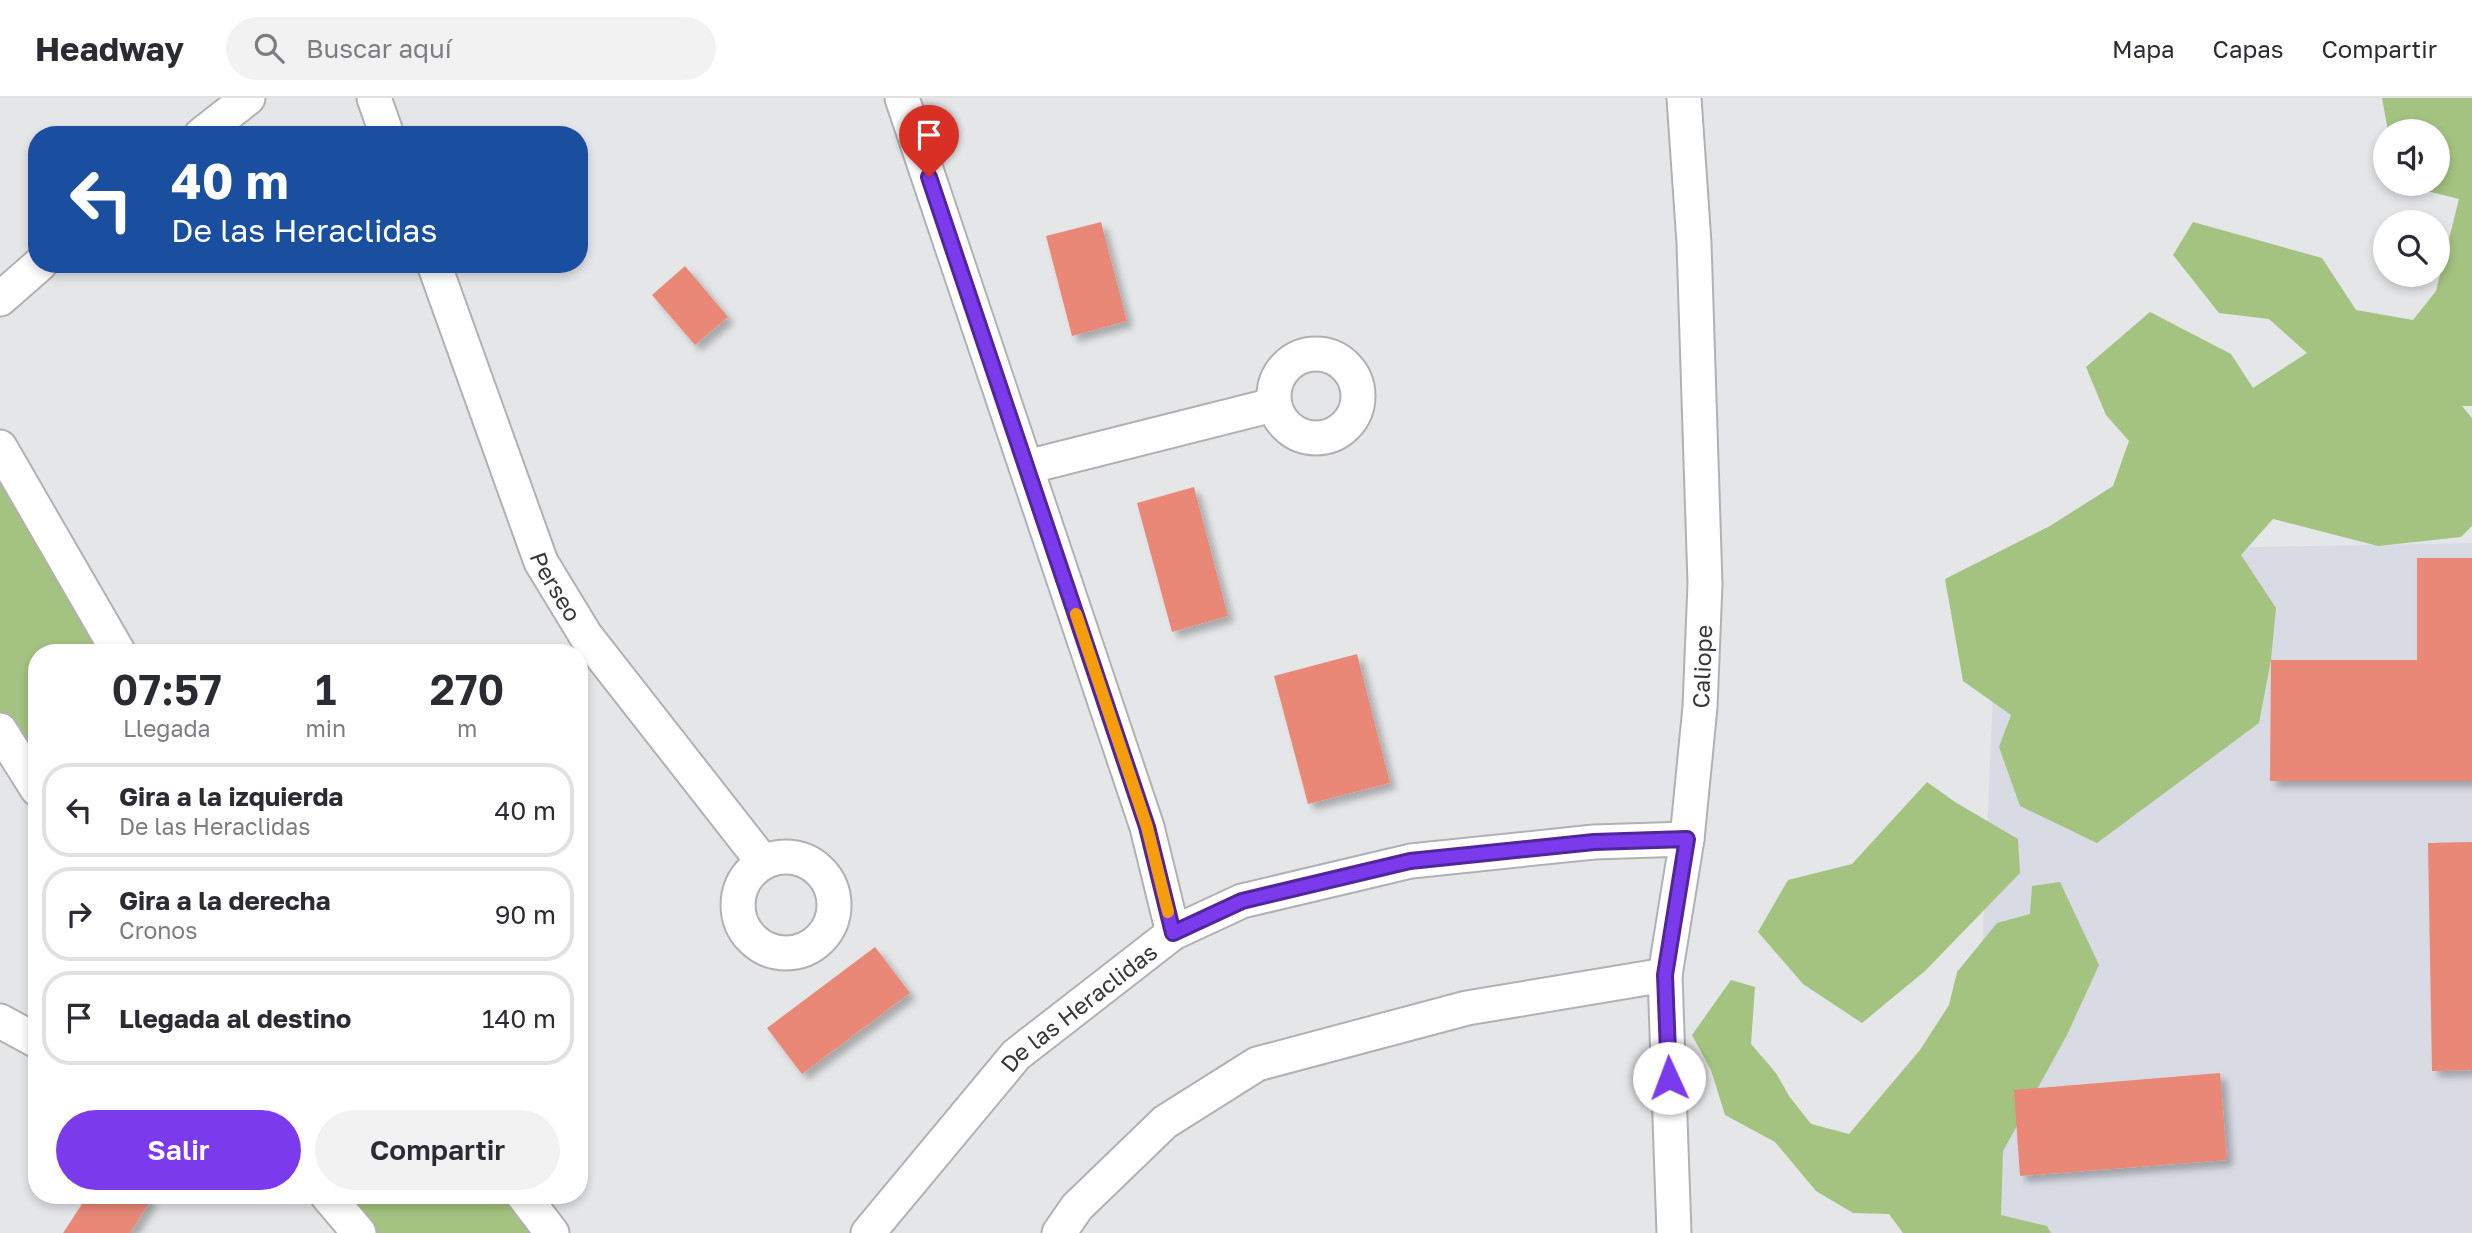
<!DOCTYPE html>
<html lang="es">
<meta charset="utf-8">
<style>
:root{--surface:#fff;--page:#f2f2f3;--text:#2b2b33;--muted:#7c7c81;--line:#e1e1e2;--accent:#7c3aed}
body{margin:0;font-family:"Golos Text",sans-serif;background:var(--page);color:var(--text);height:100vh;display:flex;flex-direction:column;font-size:26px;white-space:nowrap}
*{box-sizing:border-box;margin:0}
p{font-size:23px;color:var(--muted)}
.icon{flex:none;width:38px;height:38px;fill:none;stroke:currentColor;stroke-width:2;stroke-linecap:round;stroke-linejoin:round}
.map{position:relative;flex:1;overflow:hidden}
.sheet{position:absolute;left:28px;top:546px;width:560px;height:560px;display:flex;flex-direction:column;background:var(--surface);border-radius:28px;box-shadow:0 4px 10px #0003}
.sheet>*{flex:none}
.guide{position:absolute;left:28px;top:28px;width:560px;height:147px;border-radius:28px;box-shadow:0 4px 10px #0003;background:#1a4fa0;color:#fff;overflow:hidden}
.tools{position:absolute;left:2373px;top:21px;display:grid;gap:14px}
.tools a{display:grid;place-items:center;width:77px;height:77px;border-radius:50%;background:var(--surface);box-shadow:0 4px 10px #0003;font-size:35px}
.pin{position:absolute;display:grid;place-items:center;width:60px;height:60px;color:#fff;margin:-72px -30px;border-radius:50% 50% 50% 0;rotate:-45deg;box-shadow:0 0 7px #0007}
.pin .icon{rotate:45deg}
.me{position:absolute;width:77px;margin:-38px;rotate:358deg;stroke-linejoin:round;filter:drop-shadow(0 0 5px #0008)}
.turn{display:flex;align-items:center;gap:24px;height:147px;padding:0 28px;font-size:32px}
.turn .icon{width:91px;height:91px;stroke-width:2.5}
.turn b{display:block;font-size:49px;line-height:60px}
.eta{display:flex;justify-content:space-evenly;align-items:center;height:119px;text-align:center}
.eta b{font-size:42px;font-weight:600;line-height:49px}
.primary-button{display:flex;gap:14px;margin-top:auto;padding:14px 28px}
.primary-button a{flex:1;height:80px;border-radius:42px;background:var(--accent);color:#fff;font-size:28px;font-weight:600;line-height:80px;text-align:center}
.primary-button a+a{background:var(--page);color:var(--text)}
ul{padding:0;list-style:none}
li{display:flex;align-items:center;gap:21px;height:94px;margin:0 14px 10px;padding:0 14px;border:4px solid var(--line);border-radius:28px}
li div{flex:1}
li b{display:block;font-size:26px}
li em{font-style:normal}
header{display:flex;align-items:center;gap:42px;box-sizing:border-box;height:98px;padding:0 35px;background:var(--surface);border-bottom:2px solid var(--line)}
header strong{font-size:33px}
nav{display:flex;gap:38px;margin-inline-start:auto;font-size:24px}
.search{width:490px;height:63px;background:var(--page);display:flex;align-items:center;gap:18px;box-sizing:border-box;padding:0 24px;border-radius:38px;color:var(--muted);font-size:26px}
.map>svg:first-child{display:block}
.built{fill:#d8dbe4}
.green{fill:#a4c280}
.building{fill:#ea8877;filter:url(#shadow)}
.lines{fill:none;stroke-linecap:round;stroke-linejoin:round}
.minor-casing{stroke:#b1b1b3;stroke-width:37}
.minor{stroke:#fff;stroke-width:33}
.route-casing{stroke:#51269a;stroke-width:18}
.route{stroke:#7c3aed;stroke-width:12}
.slow{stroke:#f59e0b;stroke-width:12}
.labels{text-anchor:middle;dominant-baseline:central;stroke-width:5;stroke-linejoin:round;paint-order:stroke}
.street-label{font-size:23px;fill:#363636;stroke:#f3f3f5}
</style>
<header>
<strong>Headway</strong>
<div class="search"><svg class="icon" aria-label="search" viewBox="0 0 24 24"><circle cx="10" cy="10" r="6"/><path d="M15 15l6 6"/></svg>Buscar aquí</div>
<nav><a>Mapa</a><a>Capas</a><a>Compartir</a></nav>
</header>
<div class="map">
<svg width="2472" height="1135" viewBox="0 0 2472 1135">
<defs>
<filter id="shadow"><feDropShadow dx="6" dy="6" stdDeviation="3.5" flood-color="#0004"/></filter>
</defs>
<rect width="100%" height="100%" fill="#e5e6e8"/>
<polygon class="built" points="2472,445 2472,1135 1970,1135 1999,454"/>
<g class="green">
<polygon points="2382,0 2472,0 2472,308 2462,308 2472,320 2472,428 2461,439 2378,448 2273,421 2241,457 2276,510 2271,562 2259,625 2097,745 2020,708 1999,649 2011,617 1963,583 1945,481 2050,428 2113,388 2129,343 2106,317 2086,269 2150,214 2231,256 2253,290 2307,255 2269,221 2219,215 2173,157 2193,124 2322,160 2356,212 2413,222 2436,193 2459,101 2399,86 2438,86 2438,33 2388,33"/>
<polygon points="0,349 119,555 37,555 37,691 0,632"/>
<polygon points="1927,684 1955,704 2018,741 2020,775 1925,873 1862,925 1803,886 1758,834 1788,782 1852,766"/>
<polygon points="2060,784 2099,867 2067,937 2003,1053 2001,1117 2047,1128 2051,1135 1903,1135 1889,1116 1853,1115 1816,1093 1775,1044 1725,1017 1711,972 1692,937 1731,882 1755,889 1751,946 1776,975 1789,998 1811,1026 1849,1036 1920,952 1949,907 1957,874 1997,825 2030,816 2032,788"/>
<polygon points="327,1097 526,1097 556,1135 359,1135"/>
</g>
<g class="building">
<polygon points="1101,124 1127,223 1072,238 1046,138"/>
<polygon points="685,168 728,219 695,247 652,197"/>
<polygon points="1194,389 1228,518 1172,534 1137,405"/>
<polygon points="2417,460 2472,460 2472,683 2270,683 2271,562 2417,562"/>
<polygon points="1357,556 1390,685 1308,706 1274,578"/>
<polygon points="2472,744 2472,972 2432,973 2428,745"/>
<polygon points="875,849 910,895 802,976 767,930"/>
<polygon points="2220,975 2227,1062 2020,1078 2014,992"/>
<polygon points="88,1097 145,1097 151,1102 130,1135 63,1135"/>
</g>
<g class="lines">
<g class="minor-casing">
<g id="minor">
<polyline points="374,0 387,37"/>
<polyline points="902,0 1147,729 1173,835"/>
<polyline points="201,37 248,0"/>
<path id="s1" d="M434,166L541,464L586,538L763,764"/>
<polyline points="0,201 40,166"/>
<circle cx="1316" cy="298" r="42"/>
<polyline points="0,349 119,555"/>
<polyline points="1027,369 1273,307"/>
<polyline points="0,632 37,691"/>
<circle cx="786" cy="807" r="48"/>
<polyline points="0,923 37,943"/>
<polyline points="327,1097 359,1135"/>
<polyline points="523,1097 552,1135"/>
<path id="s2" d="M868,1135L1016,957L1173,835L1242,803L1411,763L1594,744L1687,741"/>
<polyline points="1059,1135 1077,1109 1165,1024 1257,966 1467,910 1665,877"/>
<path id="s3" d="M1674,1135L1665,877L1687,741L1700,609L1705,486L1694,145L1684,0"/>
</g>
</g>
<use href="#minor" class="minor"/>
</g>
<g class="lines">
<g class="route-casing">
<polyline id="route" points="929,79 1147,729 1173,835 1242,803 1410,763 1594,744 1687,741 1665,877 1669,980"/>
</g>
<use href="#route" class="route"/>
<polyline class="slow" points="1076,516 1147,729 1168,814"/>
</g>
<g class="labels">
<g class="street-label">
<text stroke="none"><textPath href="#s1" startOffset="345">Perseo</textPath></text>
<text stroke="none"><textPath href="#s3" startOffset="569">Caliope</textPath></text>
<text stroke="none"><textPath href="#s2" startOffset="310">De las Heraclidas</textPath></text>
</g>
</g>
</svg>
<div class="tools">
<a><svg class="icon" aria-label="sound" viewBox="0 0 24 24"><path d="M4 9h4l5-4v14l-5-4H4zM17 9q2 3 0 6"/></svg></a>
<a><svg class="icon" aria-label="search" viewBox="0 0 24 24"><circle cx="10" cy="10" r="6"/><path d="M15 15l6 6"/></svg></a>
</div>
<div class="pin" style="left:929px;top:79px;background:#d93025"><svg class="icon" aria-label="arrive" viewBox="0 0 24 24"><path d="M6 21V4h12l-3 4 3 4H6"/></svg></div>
<svg class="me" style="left:1669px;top:980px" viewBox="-20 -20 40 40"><circle r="19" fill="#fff"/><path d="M0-13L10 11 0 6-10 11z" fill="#7c3aed"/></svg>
<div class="guide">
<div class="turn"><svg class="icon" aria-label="left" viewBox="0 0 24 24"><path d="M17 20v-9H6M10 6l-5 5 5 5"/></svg><div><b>40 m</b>De las Heraclidas</div></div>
</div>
<section class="sheet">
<div class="eta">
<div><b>07:57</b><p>Llegada</p></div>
<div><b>1</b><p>min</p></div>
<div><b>270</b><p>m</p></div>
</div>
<ul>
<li><svg class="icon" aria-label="left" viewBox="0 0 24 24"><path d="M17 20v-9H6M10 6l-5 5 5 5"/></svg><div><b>Gira a la izquierda</b><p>De las Heraclidas</p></div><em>40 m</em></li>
<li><svg class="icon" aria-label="right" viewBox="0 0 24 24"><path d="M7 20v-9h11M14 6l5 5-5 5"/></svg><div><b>Gira a la derecha</b><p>Cronos</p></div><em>90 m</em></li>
<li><svg class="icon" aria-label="arrive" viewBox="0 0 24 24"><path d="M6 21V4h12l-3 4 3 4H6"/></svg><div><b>Llegada al destino</b></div><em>140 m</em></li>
</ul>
<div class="primary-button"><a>Salir</a><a>Compartir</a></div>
</section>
</div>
